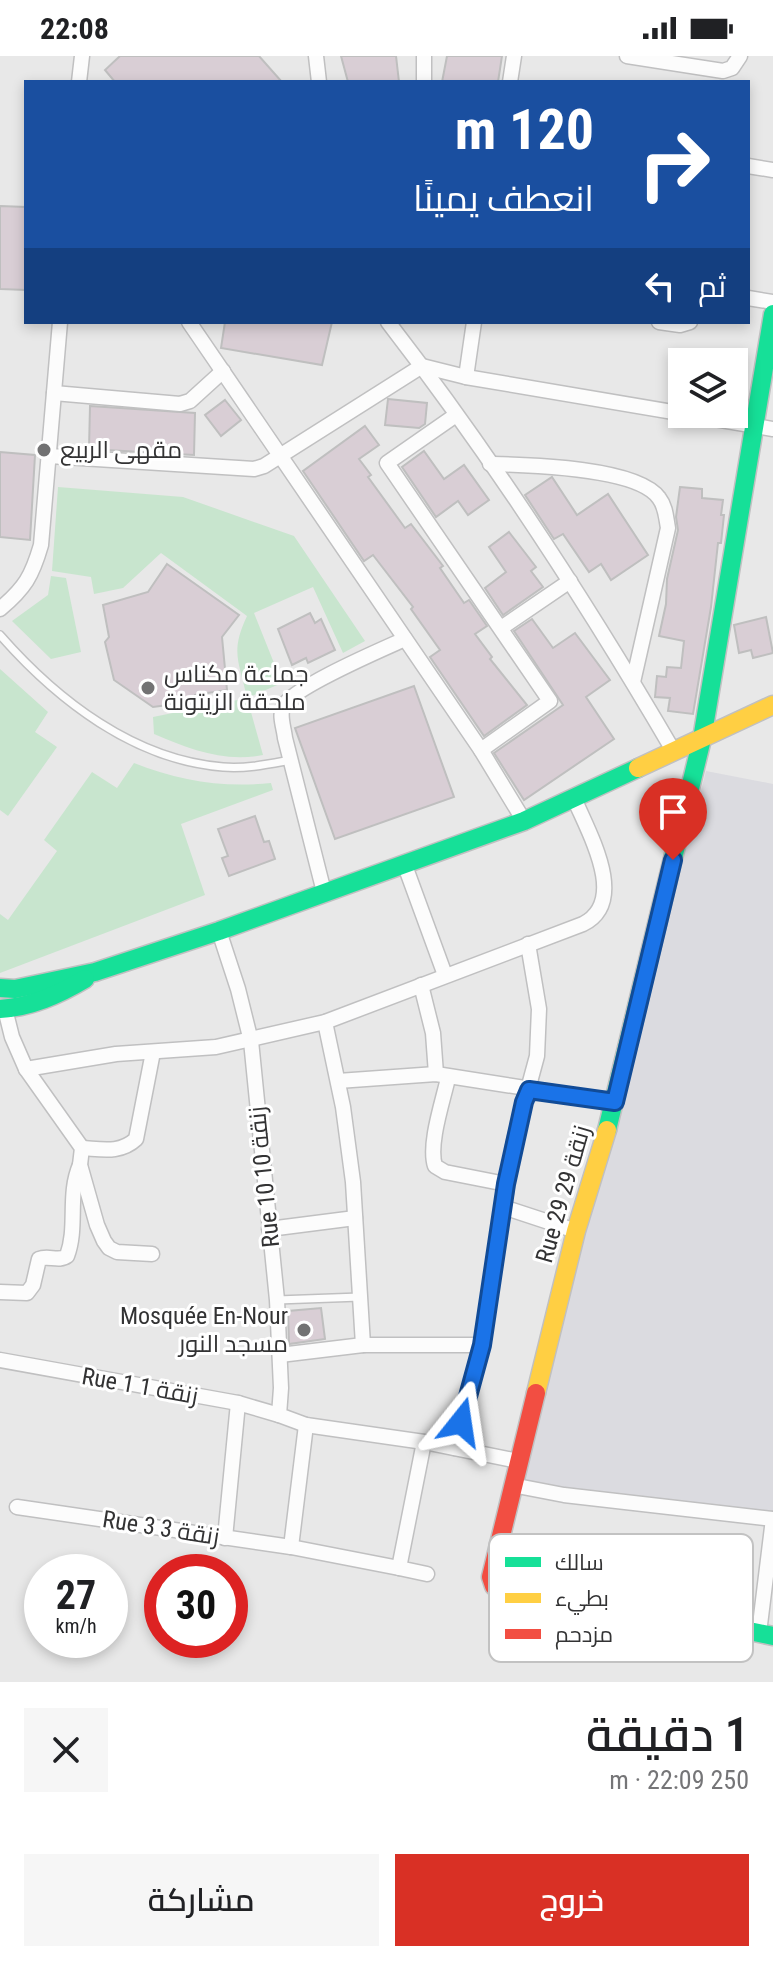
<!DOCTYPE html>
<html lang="ar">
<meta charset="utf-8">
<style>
:root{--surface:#fff;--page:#f6f6f6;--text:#202124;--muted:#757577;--accent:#d93025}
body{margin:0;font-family:"Roboto Condensed",Cairo,sans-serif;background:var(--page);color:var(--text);direction:rtl;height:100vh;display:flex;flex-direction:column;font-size:30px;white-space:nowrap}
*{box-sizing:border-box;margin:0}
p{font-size:26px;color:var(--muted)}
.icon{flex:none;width:44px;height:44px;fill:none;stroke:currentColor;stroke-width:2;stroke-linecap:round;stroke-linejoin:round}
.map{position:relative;height:1626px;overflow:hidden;direction:ltr}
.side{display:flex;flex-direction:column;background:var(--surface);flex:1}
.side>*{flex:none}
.hud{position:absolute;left:24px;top:24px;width:726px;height:244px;border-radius:0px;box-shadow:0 4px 12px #0003;direction:rtl;background:#1a4fa0;color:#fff;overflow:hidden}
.buttons{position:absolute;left:668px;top:292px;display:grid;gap:16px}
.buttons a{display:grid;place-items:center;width:80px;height:80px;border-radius:0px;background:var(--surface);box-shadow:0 4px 12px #0003;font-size:40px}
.speed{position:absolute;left:24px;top:1498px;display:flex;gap:16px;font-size:40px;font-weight:700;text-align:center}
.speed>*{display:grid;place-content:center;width:104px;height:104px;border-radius:50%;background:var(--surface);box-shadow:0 4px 12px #0003;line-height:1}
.speed small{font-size:20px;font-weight:400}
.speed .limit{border:12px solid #d22;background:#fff;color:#111}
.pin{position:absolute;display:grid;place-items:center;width:68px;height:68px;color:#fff;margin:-82px -34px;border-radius:50% 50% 50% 0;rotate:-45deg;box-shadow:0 0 8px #0007}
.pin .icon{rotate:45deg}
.me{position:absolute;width:88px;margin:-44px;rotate:15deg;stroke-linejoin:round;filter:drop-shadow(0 0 6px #0008)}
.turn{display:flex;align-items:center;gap:28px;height:168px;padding:0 24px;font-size:36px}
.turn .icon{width:104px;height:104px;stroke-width:2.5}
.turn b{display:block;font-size:56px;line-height:68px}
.then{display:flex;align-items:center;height:76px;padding:0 24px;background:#0003;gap:16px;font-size:30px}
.round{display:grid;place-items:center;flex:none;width:84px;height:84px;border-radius:0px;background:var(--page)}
.overview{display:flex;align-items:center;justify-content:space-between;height:136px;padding:0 24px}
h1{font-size:48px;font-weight:600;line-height:60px}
.primary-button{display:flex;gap:16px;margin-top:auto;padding:16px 24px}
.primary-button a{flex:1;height:92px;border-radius:0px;background:var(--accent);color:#fff;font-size:32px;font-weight:600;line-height:92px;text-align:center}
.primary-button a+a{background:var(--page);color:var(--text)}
.status{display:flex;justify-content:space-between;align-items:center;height:56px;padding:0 40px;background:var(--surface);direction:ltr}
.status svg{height:22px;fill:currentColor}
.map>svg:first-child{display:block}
.built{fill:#dbdbe0}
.green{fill:#c8e5ce}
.building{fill:#d9ced5;stroke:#bfbfbf;stroke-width:2}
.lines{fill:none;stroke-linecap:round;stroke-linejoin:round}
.lane-casing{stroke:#c0c0c1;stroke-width:10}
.street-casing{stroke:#c0c0c1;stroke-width:17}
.fast-casing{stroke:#c0c0c1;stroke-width:21}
.slow-casing{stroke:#c0c0c1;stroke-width:21}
.jam-casing{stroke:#c0c0c1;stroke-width:21}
.lane{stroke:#fcfcfc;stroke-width:7}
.street{stroke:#fcfcfc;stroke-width:14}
.fast{stroke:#16e098;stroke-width:18}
.slow{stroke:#ffcf43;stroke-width:18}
.jam{stroke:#f24e42;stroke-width:18}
.route-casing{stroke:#114b97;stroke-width:20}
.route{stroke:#1a73e8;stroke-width:14}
.poi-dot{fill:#727273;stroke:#fff;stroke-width:3}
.labels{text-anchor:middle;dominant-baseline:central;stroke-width:6;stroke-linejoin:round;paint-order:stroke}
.poi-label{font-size:24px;fill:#333334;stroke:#fff;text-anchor:start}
.street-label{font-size:24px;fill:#333334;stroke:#fff}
.key{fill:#fff;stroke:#c2c2c2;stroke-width:2}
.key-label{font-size:22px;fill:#333334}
</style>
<div class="status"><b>22:08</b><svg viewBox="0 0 49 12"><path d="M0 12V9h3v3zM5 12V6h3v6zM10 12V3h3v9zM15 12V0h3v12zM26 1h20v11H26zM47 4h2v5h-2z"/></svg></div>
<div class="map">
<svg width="773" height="1626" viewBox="0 0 773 1626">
<rect width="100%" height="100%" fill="#e8e8e8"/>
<polygon class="built" points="706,715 773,728 773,1462 519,1425"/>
<g class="green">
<path d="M58,431L183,441L294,480L365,585L343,597L313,531L254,557L282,627L247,642L263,699C224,707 190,693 154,678L153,661L247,642C239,605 230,596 247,560L161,497L123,532L94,538L91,521L52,515Z"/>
<polygon points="51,520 66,522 81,596 51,603 12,565 48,539"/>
<polygon points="0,613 48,656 35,676 57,691 8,760 0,754"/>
<path d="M134,707C179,725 223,732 271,727L273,734L181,768L205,839L0,917V858L8,864L57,795L44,784L92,716L117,732Z"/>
</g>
<g class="building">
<polygon points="120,0 259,0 282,26 115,26 105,14"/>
<polygon points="341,0 396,0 399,26 348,26"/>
<polygon points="447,0 502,0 498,26 442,26"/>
<polygon points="0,150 26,151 26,234 0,233"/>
<polygon points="225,266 332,266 322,309 221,292"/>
<polygon points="388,343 427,347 425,368 419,372 385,369"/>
<polygon points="225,344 241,364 221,380 205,359"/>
<polygon points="90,350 195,357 194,399 89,393"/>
<polygon points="365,370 379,389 359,403 371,419 368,421 405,472 411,468 443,510 440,512 464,547 469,544 487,570 475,578 492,601 490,603 527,649 484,680 430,601 440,594 411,553 413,551 373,499 364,505 303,415"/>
<polygon points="424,395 444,423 464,409 489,444 468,459 458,445 436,461 402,411"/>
<polygon points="0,396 35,399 30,484 0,481"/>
<polygon points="552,421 577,459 608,438 648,499 611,524 601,508 589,516 563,478 554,483 525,439"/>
<polygon points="680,431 702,433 702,442 723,444 721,459 724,459 721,487 718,487 711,551 693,658 668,655 670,642 655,641 657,620 666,621 667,611 681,612 684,585 659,580 666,548 667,523 678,474 676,461"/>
<polygon points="509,476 536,511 531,515 543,531 503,559 485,532 506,516 489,491"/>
<polygon points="167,508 239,559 222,581 227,634 195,639 191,646 153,651 114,624 105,586 109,581 103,549 148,536"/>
<polygon points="310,557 315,567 321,563 335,594 308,607 306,602 292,609 278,573"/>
<polygon points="766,561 773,597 753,602 751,594 739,597 734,569"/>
<polygon points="532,563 553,592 575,577 610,624 586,641 614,683 524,744 494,697 563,649 514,575"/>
<polygon points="414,630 454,741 335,783 295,672"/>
<polygon points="255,760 264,786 269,785 275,803 229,820 222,802 228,800 218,773"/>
<polygon points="321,1252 325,1283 289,1288 288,1255"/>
</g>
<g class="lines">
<g class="lane-casing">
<g id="lane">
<path d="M0,579C57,644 134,704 223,711C246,713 269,708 291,704"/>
<polyline points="277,1244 360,1241"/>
</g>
</g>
<g class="street-casing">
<g id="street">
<polyline points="316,0 319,26"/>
<polyline points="627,0 723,15 732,12 740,0"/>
<polyline points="79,26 82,0"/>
<polyline points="424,26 424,0"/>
<polyline points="510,26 514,0"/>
<polyline points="748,110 773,114"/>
<polyline points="748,242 773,246"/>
<polyline points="189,266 481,694 524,765"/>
<path d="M388,266C493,402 587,547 674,696"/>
<polyline points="659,266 680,269 690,266"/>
<polyline points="466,321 474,266"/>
<polyline points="54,337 180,348 190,345 223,315"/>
<polyline points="456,359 387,407 550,645 481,694"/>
<polyline points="49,400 254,413 264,410 422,310 466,321 773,373"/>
<path d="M490,408C527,409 637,411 659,442C666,451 666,462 668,472L633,626"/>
<path d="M0,553C25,532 32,520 41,489L60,266"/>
<polyline points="501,572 570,525"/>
<polyline points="404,807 445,919"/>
<path d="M324,836L285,682C284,672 279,660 283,651C291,632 383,593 405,583"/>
<polyline points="219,875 238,933 251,985 277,1244 281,1332 279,1359 306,1369 424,1386 518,1405"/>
<polyline points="421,929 433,977 436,1018"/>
<polyline points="5,953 12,981 26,1013 82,1092 80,1109 97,1169 104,1185 109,1192 117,1196 152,1198"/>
<polyline points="325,966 343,1051 353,1126 363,1289"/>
<path d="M26,1013L116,998L216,991L325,966L583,868C629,845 588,776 574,742"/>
<path d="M448,1022C443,1045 428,1088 435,1110L445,1116L506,1128"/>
<polyline points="338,1025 436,1018 615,1046"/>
<path d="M82,1092C101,1093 120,1098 136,1083L153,996"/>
<polyline points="503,1151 576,1175"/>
<polyline points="269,1173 355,1162"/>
<path d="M0,1236L27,1237L33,1229L39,1203C48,1199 59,1206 67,1200C78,1171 67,1139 80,1109"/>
<polyline points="280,1299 363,1289 482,1289"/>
<polyline points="0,1304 238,1347 279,1359"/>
<polyline points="424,1386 399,1512 427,1518"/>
<polyline points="455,1392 482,1289 514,1085 537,1000 539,953 528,888"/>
<polyline points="512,1429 564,1439 773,1463"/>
<polyline points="17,1451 291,1491 399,1512"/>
<polyline points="225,1482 238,1347"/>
<polyline points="291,1491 306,1369"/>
<polyline points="759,1577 773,1463"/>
</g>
</g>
<g class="fast-casing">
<g id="fast">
<polyline points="0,932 15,933 95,916 219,875 524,765 638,712"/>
<path d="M0,953C31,951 58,939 85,923"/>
<polyline points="607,1074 702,683 773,258"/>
<polyline points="669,1558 773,1580"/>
</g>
</g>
<g class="slow-casing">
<g id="slow">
<polyline points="638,712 773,649"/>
<polyline points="536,1337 576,1175 607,1074"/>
</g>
</g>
<g class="jam-casing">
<polyline id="jam" points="536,1337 491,1521 494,1530 669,1558"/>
</g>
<use href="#lane" class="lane"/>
<use href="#street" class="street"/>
<use href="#fast" class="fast"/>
<use href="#slow" class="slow"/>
<use href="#jam" class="jam"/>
</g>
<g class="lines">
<g class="route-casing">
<polyline id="route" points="461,1366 482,1289 506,1128 524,1046 529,1034 615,1046 673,804"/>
</g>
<use href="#route" class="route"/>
</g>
<g class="poi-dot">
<circle cx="44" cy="394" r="8"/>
<circle cx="148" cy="632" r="8"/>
<circle cx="304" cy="1274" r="8"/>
</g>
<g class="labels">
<g class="poi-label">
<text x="60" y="394">مقهى الربيع</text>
<text x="164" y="618">جماعة مكناس<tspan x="164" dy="28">ملحقة الزيتونة</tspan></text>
<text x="288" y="1260" text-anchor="end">Mosquée En-Nour<tspan x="288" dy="28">مسجد النور</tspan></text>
</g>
<g class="street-label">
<text transform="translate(264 1121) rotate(-96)">Rue 10 زنقة 10</text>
<text transform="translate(563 1138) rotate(-74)">Rue 29 زنقة 29</text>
<text transform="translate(140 1330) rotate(10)">Rue 1 زنقة 1</text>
<text transform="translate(161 1472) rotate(9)">Rue 3 زنقة 3</text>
</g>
</g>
<rect x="489" y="1478" width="264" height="128" rx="12" class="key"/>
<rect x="505" y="1501" width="36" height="10" fill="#16e098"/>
<rect x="505" y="1537" width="36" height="10" fill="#ffcf43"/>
<rect x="505" y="1573" width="36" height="10" fill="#f24e42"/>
<g class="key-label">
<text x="555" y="1514">سالك</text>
<text x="555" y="1550">بطيء</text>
<text x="555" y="1586">مزدحم</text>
</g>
</svg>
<div class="buttons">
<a><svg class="icon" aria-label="layers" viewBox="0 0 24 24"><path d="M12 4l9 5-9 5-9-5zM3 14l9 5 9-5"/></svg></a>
</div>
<div class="speed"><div>27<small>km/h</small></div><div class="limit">30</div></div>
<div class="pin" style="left:673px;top:804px;background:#d93025"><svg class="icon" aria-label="arrive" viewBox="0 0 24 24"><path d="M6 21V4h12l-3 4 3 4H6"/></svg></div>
<svg class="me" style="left:461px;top:1366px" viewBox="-20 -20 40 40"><path d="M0-17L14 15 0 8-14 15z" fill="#1a73e8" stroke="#fff" stroke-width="4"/></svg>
<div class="hud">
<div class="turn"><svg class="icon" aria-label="right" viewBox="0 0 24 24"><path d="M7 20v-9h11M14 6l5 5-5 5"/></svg><div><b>120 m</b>انعطف يمينًا</div></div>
<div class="then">ثم<svg class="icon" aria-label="left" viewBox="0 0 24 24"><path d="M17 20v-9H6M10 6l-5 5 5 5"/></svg></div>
</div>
</div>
<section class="side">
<div class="overview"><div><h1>1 دقيقة</h1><p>250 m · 22:09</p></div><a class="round"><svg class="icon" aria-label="close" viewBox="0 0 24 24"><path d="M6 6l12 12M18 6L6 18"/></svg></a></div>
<div class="primary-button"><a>خروج</a><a>مشاركة</a></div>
</section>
